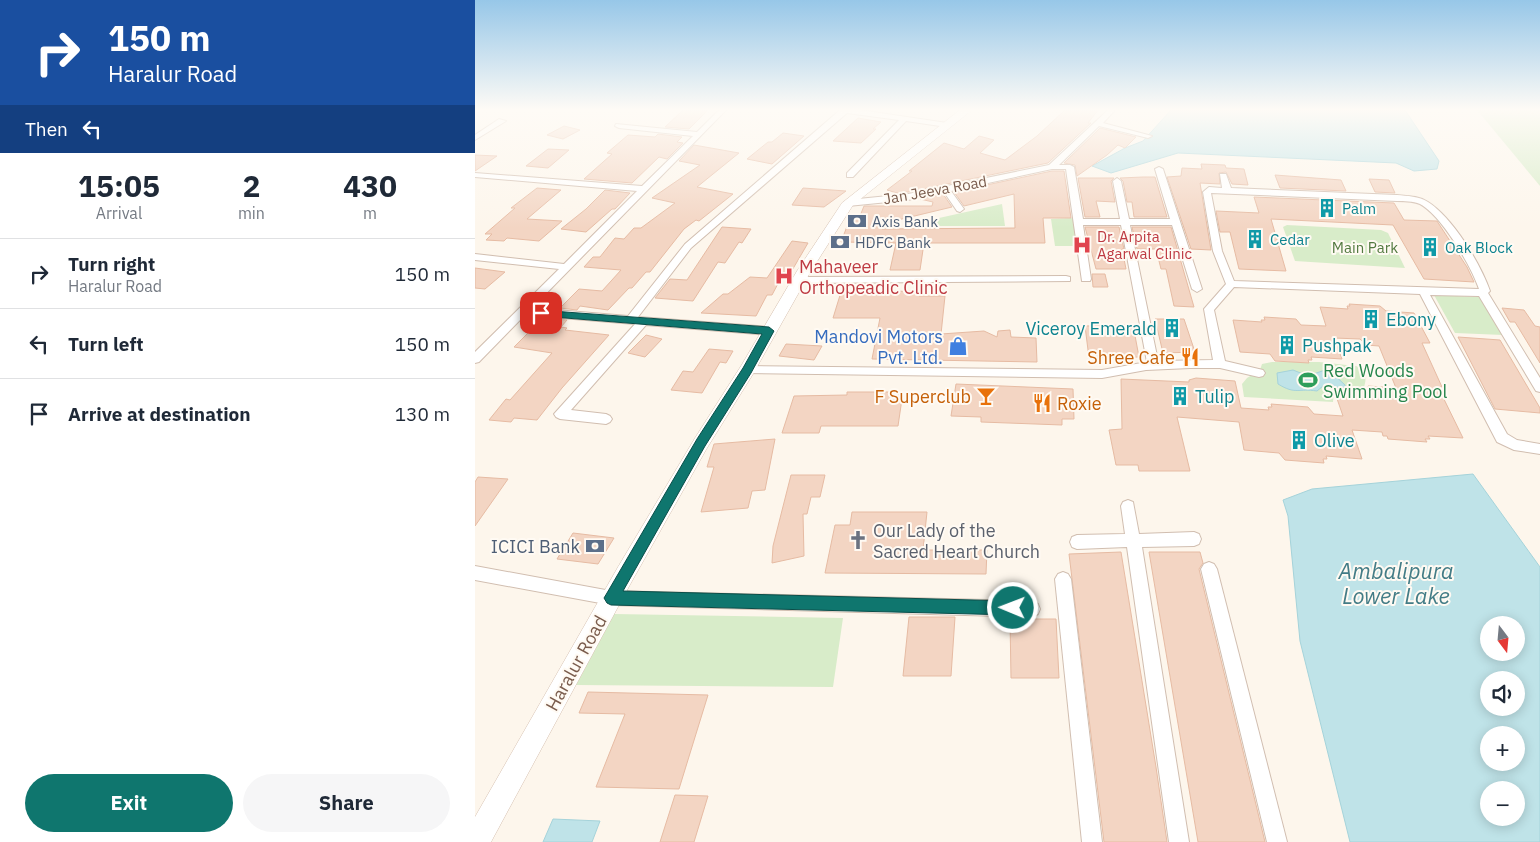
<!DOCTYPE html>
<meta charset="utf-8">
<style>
:root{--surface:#fff;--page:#f6f6f7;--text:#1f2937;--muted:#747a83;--line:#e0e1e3;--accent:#0f766e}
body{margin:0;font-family:"IBM Plex Sans",sans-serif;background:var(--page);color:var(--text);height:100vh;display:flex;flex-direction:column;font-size:19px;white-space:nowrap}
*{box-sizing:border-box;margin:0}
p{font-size:16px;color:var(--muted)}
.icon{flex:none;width:28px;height:28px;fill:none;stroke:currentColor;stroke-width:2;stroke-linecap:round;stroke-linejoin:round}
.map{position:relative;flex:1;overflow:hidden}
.details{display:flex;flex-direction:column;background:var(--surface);width:475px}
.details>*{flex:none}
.banner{background:#1a4fa0;color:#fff;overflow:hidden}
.needle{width:32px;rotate:164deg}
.controls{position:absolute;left:1005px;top:616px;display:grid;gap:10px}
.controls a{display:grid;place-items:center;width:45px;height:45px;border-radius:50%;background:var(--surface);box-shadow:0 2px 12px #0003;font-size:25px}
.pin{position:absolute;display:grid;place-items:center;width:42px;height:42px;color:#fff;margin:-21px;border-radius:10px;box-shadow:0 2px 8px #0006}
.me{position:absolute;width:55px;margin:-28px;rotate:271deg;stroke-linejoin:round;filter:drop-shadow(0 0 4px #0008)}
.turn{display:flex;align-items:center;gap:18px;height:105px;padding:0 25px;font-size:22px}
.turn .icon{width:65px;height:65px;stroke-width:2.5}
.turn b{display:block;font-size:35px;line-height:42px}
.then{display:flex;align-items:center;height:48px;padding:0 25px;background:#0003;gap:10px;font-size:19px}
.eta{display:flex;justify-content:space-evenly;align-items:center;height:85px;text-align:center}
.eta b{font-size:30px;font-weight:700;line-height:35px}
.cta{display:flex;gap:10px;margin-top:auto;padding:10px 25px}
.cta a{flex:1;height:58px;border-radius:30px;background:var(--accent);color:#fff;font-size:20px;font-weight:700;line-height:58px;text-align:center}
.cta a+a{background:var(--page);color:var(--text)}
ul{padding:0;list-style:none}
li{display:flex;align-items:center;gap:15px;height:70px;padding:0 25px;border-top:1px solid var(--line)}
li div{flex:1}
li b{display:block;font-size:19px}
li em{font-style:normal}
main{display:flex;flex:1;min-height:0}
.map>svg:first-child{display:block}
.green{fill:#d8ecc9}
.water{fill:#bfe3e8;stroke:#a5d3da;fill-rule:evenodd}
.building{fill:#f3d5c3;stroke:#e6bba3}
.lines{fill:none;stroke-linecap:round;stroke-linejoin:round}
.street-casing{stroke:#d1beb0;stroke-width:2}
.secondary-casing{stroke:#d6c0b0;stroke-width:1}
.street{fill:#fff;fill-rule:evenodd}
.secondary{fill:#fff;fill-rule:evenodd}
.route{fill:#0f766e;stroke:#0a4d48}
.labels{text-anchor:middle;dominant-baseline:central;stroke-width:4;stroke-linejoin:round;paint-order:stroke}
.far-street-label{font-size:15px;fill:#7a5c4d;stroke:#fffaf3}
.far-culture-label{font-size:15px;fill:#0d838f;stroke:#fffaf3;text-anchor:start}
.far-service-label{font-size:15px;fill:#4e5e75;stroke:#fffaf3;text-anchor:start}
.far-health-label{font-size:15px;fill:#be3a42;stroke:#fffaf3;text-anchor:start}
.far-park-label{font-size:15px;fill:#537a41;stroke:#fffaf3}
.health-label{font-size:18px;fill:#be3a42;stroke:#fffaf3;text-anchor:start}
.culture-label{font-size:18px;fill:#0d838f;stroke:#fffaf3;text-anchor:start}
.shop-label{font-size:18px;fill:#366cbe;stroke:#fffaf3;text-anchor:end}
.food-label{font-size:18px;fill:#c56008;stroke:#fffaf3;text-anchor:end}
.leisure-label{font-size:18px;fill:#27864d;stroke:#fffaf3;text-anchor:start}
.worship-label{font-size:18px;fill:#5b616d;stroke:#fffaf3;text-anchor:start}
.service-label{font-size:18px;fill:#4e5e75;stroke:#fffaf3;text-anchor:end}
.street-label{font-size:18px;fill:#7a5c4d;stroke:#fffaf3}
.near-water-label{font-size:22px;font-style:italic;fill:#437c86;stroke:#fffaf3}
</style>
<main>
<section class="details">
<div class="banner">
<div class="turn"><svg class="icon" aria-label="right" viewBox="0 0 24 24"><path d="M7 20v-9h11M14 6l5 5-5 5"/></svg><div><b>150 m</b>Haralur Road</div></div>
<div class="then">Then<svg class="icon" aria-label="left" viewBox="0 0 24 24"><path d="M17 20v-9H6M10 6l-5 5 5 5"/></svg></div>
</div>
<div class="eta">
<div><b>15:05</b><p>Arrival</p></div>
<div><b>2</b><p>min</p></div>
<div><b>430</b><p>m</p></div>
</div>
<ul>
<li><svg class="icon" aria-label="right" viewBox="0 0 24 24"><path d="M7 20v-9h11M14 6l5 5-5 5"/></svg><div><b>Turn right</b><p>Haralur Road</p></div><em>150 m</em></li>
<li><svg class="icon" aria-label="left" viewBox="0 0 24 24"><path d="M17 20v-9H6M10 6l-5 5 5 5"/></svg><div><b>Turn left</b></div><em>150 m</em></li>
<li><svg class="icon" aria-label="arrive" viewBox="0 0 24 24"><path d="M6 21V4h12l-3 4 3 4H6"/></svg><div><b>Arrive at destination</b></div><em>130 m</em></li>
</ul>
<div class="cta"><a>Exit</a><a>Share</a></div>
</section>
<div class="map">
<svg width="1065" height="842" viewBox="0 0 1065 842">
<rect width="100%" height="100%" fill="#fdf6ec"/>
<g class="green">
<polygon points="1002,110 1065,110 1065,186"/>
<polygon points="527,204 530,226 428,226"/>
<polygon points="598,218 601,246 580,246 576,219"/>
<polygon points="812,225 906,230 913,233 930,268 820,261 808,227"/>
<polygon points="959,295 1004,297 1028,335 980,333"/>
<path d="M797,362H844L881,366C892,370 892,380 888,390L859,389L858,402L769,397L767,384L772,378L785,370L787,364Z"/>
<polygon points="139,614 368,618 358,687 101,685"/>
</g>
<g class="water">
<polygon points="696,110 930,110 964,161 962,169 939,171 921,163 703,153 636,173 617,166 650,148 668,141"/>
<path d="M818,370L833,376L850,370L855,371L870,385V388L858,387L855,388L848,386L842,391C823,388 821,395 803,384L802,373Z"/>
<path d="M998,474L1065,567V842H875L825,641L813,516L808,500L837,489ZM1014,625H1041V652H1014ZM1014,680H1041V708H1014ZM1014,735H1041V762H1014ZM1014,790H1041V818H1014Z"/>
<polygon points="78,819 125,821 117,842 68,842"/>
</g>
<g class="building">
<polygon points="208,110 233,110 214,129 190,127"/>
<polygon points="590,110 623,110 613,123 616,123 573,163 433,192 422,193 412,190 437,171 434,171 469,143 489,149 504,136 519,140 505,153 530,160 562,136"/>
<polygon points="383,118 406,122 398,129 401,129 386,143 358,141"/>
<polygon points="89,126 105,130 88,139 72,135"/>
<polygon points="625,128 661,137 650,148 643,145 632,155 602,176 600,165 589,163"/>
<polygon points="308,133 329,136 297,164 272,159 293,142 297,142"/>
<polygon points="183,134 207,137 202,142 208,143 192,159 184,157 157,183 109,179 137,154 132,153 153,135 180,137"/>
<polygon points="219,145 264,153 222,187 258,194 224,221 221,220 209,229 175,272 171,272 157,288 154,288 133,310 105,306 102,310 85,308 104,289 127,291 146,270 109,267 118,257 125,257 140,238 149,239 159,228 166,228 200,203 177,198 225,165 204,161"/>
<polygon points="73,149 94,150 73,168 51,166"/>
<polygon points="0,155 22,156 0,171"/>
<polygon points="726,164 750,165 751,168 769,169 773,185 757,184 751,172 744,173 745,184 725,183 736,250 716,249 692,177 706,176 707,168 727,169"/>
<polygon points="577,171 589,171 596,218 568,218 570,243 449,243 445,270 415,270 421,243 366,242 376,216 385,216 389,206 457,206 458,202 445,199 468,194 477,207 406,224 407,229 540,228 539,194 489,206 479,192"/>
<polygon points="800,175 866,180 871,191 805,188"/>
<polygon points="668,177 680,177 692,217 659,217 657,202 652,202 648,181 645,178"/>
<polygon points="603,178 639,178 636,181 640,202 621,201 625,217 610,217"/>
<polygon points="894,179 914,180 920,193 900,192"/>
<polygon points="62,188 86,190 52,219 87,221 64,241 32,238 29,241 11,240 17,234 10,234 40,208 36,208"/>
<polygon points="328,188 371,191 349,207 317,205"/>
<polygon points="130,190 155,193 140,209 137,209 111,232 86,229 111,209"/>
<polygon points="779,197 919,203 929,220 962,221 992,267 999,282 949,279 918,225 796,219 811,271 764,269 755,232 745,232 741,211 784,213"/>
<polygon points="247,227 276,229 267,243 264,242 250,263 243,262 218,301 180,298 195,279 212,280"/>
<polygon points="610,227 644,227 649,249 647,249 651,269 621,269"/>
<polygon points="657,227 696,227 719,307 699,306 691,269 686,269 681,249 662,249"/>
<polygon points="317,241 333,243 312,279 306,278 297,295 292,295 281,316 226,313 248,294 253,294 275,277 292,278"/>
<polygon points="0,268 30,272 10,289 0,288"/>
<polygon points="617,274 630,274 633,287 618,287"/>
<polygon points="445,291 444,296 470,296 466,334 509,331 522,337 523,331 535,330 536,337 561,338 562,362 397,359 405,318 358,318 366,292"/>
<polygon points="874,304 905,306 911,311 939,313 955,343 947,343 967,387 963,387 988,438 953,436 955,439 950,439 952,442 913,439 912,436 908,436 907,432 877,430 887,459 851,456 852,459 848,459 849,463 810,460 804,453 769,450 764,422 702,417 715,471 664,471 663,465 641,465 634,430 647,429 646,379 714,382 714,380 721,378 760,381 766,408 794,410 793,407 797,407 796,404 833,407 839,414 868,416 859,390 892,392 890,389 894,390 893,386 921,388 904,346 891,345 885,339 859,338 867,359 836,357 837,360 833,360 834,363 800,361 795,354 765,352 758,320 787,322 786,320 790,320 789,317 821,319 826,325 851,326 845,307 873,309 872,306 875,306"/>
<polygon points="1027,308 1049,310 1060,326 1065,327 1065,363 1040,322 1035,322"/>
<polygon points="74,319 92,320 86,327 92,328 90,330 134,335 87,388 62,420 39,418 36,422 14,420 31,399 35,400 77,353 39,347 61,325 68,325"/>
<polygon points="680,319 709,319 720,352 688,353"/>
<polygon points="658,325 664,357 614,358 610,326"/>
<polygon points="171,335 187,339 170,357 153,353"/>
<polygon points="983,337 1025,340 1065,408 1065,413 1020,409"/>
<polygon points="311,344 347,346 339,360 304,356"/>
<polygon points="234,349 258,351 251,363 245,362 227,393 196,390 208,371 218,372"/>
<polygon points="481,384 598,389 599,419 587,419 587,425 506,422 506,417 476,416"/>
<polygon points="372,392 428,392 423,426 346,426 344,433 307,433 319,396 372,395"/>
<polygon points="300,439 290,490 277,491 273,508 226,512 239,467 232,467 239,444"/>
<polygon points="316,475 350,475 345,497 336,497 332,514 328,514 329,556 297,563 298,546"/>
<polygon points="3,477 33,479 0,526 0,482"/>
<polygon points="377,512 452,512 448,550 512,550 511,574 350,573 360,525 375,525"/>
<polygon points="98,533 139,538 123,564 82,559"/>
<polygon points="646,552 681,767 692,842 629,842 594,554"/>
<polygon points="674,552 725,552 728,563 724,569 790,842 723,842"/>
<polygon points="434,617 480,617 476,676 428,676"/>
<polygon points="535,619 581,619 584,678 536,678"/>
<polygon points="113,692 233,695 204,789 121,787 150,714 104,713"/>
<polygon points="200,795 233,796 219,842 185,842"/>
</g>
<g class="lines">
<g class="street-casing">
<g id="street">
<polygon points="244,110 251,110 57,308 153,316 210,244 365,110 385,110 472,123 476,125 472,127 431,121 378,177 372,177 372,173 424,120 372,113 216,248 163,317 294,327 299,331 294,335 171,325 96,410 131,414 135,416 137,419 135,422 131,424 85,419 81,417 79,414 160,324 50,315 4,362 0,363 0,352 84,269 0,260 0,254 89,264 162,191 0,177 0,173 167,186 218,136 144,128 140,126 141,124 222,132"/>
<path d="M633,110H640L628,123L677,136L673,138L624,126L584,165H595L599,167L608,219H645L638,181L642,178L646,181L654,219H695L680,169L684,167L688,169L727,289L722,292L717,289L697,225H655L683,361L738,360L729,309L751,284L738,251L728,192L734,187L747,188L745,174H751L756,188L922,195C932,196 944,196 953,202C978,218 1005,263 1015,291L1013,293L1065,378V392L1061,391L1004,296L955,295L1032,434L1042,440L1065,444V454L1039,450L1022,442L945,294L759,287L739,310L750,361L788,370L790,373L788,376L784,377L745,368H715L671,370L627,378L268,373L266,370L268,367L272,366L627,370L672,362L646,225H608L616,279L615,281H607L591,169H577L476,191L489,209L485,212L482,211L469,192L433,200L373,206L369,203L373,200L433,194L574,165ZM736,193L922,201C929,201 938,201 945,204C967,216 996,266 1004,289L759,281L747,251Z"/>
<polygon points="24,119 31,121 0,140 0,135"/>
<polygon points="591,276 595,277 595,281 324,283 319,280 324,277"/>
<polygon points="653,500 658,502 664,534 719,532 724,534 726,539 724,544 719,546 667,547 714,842 694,842 652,547 602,549 597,547 595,542 597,537 602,535 650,534 646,506 648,502"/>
<polygon points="734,562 739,564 742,569 812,842 792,842 726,569 729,564"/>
<polygon points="0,566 136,591 557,601 563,604 565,609 563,614 557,617 136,605 0,580"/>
<polygon points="588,572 593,574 596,579 627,842 607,842 580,579 583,574"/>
</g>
</g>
<g class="secondary-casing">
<polygon id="secondary" points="485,110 497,110 378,205 336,271 278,374 232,448 157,581 16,842 0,842 0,817 143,567 220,438 266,366 322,271 367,203"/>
</g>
<use href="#street" class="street"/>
<use href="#secondary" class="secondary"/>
</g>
<linearGradient id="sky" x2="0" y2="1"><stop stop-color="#97c7e8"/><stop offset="0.48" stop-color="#fefbf6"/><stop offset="1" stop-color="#fefbf6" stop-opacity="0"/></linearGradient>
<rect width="1065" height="228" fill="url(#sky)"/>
<polygon class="route" points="63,310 294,327 299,331 276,373 230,446 148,591 538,601 543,603 545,608 543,613 538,615 136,605 132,603 129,598 132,593 222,439 268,368 287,334 66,316 61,313"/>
<defs>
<g id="building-bare" transform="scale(1.5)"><path d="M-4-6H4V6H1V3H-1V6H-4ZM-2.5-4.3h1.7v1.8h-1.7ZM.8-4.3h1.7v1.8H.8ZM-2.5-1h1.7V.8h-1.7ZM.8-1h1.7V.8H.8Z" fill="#0f9aa8" stroke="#fffaf3" stroke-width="2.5" paint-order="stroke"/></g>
<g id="bank-bare" transform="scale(1.5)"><path d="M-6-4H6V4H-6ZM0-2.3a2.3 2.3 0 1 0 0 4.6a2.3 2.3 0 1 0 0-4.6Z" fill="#5c6f8a" stroke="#fffaf3" stroke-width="2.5" paint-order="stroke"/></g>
<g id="hospital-bare" transform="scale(1.5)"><path d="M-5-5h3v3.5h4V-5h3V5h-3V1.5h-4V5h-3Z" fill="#e0444e" stroke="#fffaf3" stroke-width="2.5" paint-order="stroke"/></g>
<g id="shop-bare" transform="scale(1.5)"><path d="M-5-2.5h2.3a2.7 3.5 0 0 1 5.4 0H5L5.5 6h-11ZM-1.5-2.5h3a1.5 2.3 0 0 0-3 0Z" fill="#3f7fe0" stroke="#fffaf3" stroke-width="2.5" paint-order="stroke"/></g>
<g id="restaurant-bare" transform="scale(1.5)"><path d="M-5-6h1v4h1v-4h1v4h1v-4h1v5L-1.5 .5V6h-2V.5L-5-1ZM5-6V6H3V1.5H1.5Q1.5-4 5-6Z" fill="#e8710a" stroke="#fffaf3" stroke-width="2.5" paint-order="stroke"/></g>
<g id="stadium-bare" transform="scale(1.5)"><path d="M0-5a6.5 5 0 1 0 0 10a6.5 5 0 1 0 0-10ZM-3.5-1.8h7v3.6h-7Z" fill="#2e9e5b" stroke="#fffaf3" stroke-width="2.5" paint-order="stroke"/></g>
<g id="bar-bare" transform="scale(1.5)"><path d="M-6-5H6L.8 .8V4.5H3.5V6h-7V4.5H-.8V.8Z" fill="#e8710a" stroke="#fffaf3" stroke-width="2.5" paint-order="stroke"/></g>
<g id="church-bare" transform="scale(1.5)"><path d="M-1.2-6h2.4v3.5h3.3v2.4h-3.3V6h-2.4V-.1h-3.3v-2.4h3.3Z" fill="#6b7280" stroke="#fffaf3" stroke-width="2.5" paint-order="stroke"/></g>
</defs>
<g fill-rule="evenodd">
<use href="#building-bare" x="852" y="208"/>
<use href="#bank-bare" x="382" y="221"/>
<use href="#building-bare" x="780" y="239"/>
<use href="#bank-bare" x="365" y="242"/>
<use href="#hospital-bare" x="607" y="245"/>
<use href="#building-bare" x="955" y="247"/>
<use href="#hospital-bare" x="309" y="276"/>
<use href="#building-bare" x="896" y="319"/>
<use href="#building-bare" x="697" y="328"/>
<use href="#building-bare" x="812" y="345"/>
<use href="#shop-bare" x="483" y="346"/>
<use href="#restaurant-bare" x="715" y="357"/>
<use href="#stadium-bare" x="833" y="380"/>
<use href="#bar-bare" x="511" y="396"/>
<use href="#building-bare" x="705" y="396"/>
<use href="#restaurant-bare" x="567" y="403"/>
<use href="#building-bare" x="824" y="440"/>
<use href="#church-bare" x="383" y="540"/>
<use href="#bank-bare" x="120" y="546"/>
</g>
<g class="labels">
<g class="far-street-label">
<text transform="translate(460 190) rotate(-10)">Jan Jeeva Road</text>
</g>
<g class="far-culture-label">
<text x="867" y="208">Palm</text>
<text x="795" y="239">Cedar</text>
<text x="970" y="247">Oak Block</text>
</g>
<g class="far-service-label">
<text x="397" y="221">Axis Bank</text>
<text x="380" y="242">HDFC Bank</text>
</g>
<g class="far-health-label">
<text x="622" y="236">Dr. Arpita<tspan x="622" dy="17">Agarwal Clinic</tspan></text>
</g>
<g class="far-park-label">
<text x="890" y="247">Main Park</text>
</g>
<g class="health-label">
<text x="324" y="266">Mahaveer<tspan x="324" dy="21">Orthopeadic Clinic</tspan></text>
</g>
<g class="culture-label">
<text x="911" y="319">Ebony</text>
<text x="682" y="328" text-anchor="end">Viceroy Emerald</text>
<text x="827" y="345">Pushpak</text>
<text x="720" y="396">Tulip</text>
<text x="839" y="440">Olive</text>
</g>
<g class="shop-label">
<text x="468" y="336">Mandovi Motors<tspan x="468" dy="21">Pvt. Ltd.</tspan></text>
</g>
<g class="food-label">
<text x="700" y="357">Shree Cafe</text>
<text x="496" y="396">F Superclub</text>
<text x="582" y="403" text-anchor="start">Roxie</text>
</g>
<g class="leisure-label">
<text x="848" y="370">Red Woods<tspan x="848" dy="21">Swimming Pool</tspan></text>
</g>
<g class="worship-label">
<text x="398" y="530">Our Lady of the<tspan x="398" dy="21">Sacred Heart Church</tspan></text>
</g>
<g class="service-label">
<text x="105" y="546">ICICI Bank</text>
</g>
<g class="street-label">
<text transform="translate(101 663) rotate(-61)">Haralur Road</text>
</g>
<g class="near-water-label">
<text x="921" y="570">Ambalipura<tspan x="921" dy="25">Lower Lake</tspan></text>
</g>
</g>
</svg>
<div class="controls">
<a><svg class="needle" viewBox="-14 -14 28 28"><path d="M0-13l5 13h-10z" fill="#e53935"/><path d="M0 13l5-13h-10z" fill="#747a83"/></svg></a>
<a><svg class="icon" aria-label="sound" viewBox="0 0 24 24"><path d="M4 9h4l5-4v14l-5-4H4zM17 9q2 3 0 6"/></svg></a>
<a>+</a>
<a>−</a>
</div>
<div class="pin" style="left:66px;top:313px;background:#d93025"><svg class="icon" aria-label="arrive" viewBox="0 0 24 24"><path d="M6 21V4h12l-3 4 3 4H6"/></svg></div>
<svg class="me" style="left:538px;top:608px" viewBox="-20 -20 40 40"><circle r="17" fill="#0f766e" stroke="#fff" stroke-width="3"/><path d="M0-11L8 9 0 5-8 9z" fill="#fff"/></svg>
</div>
</main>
